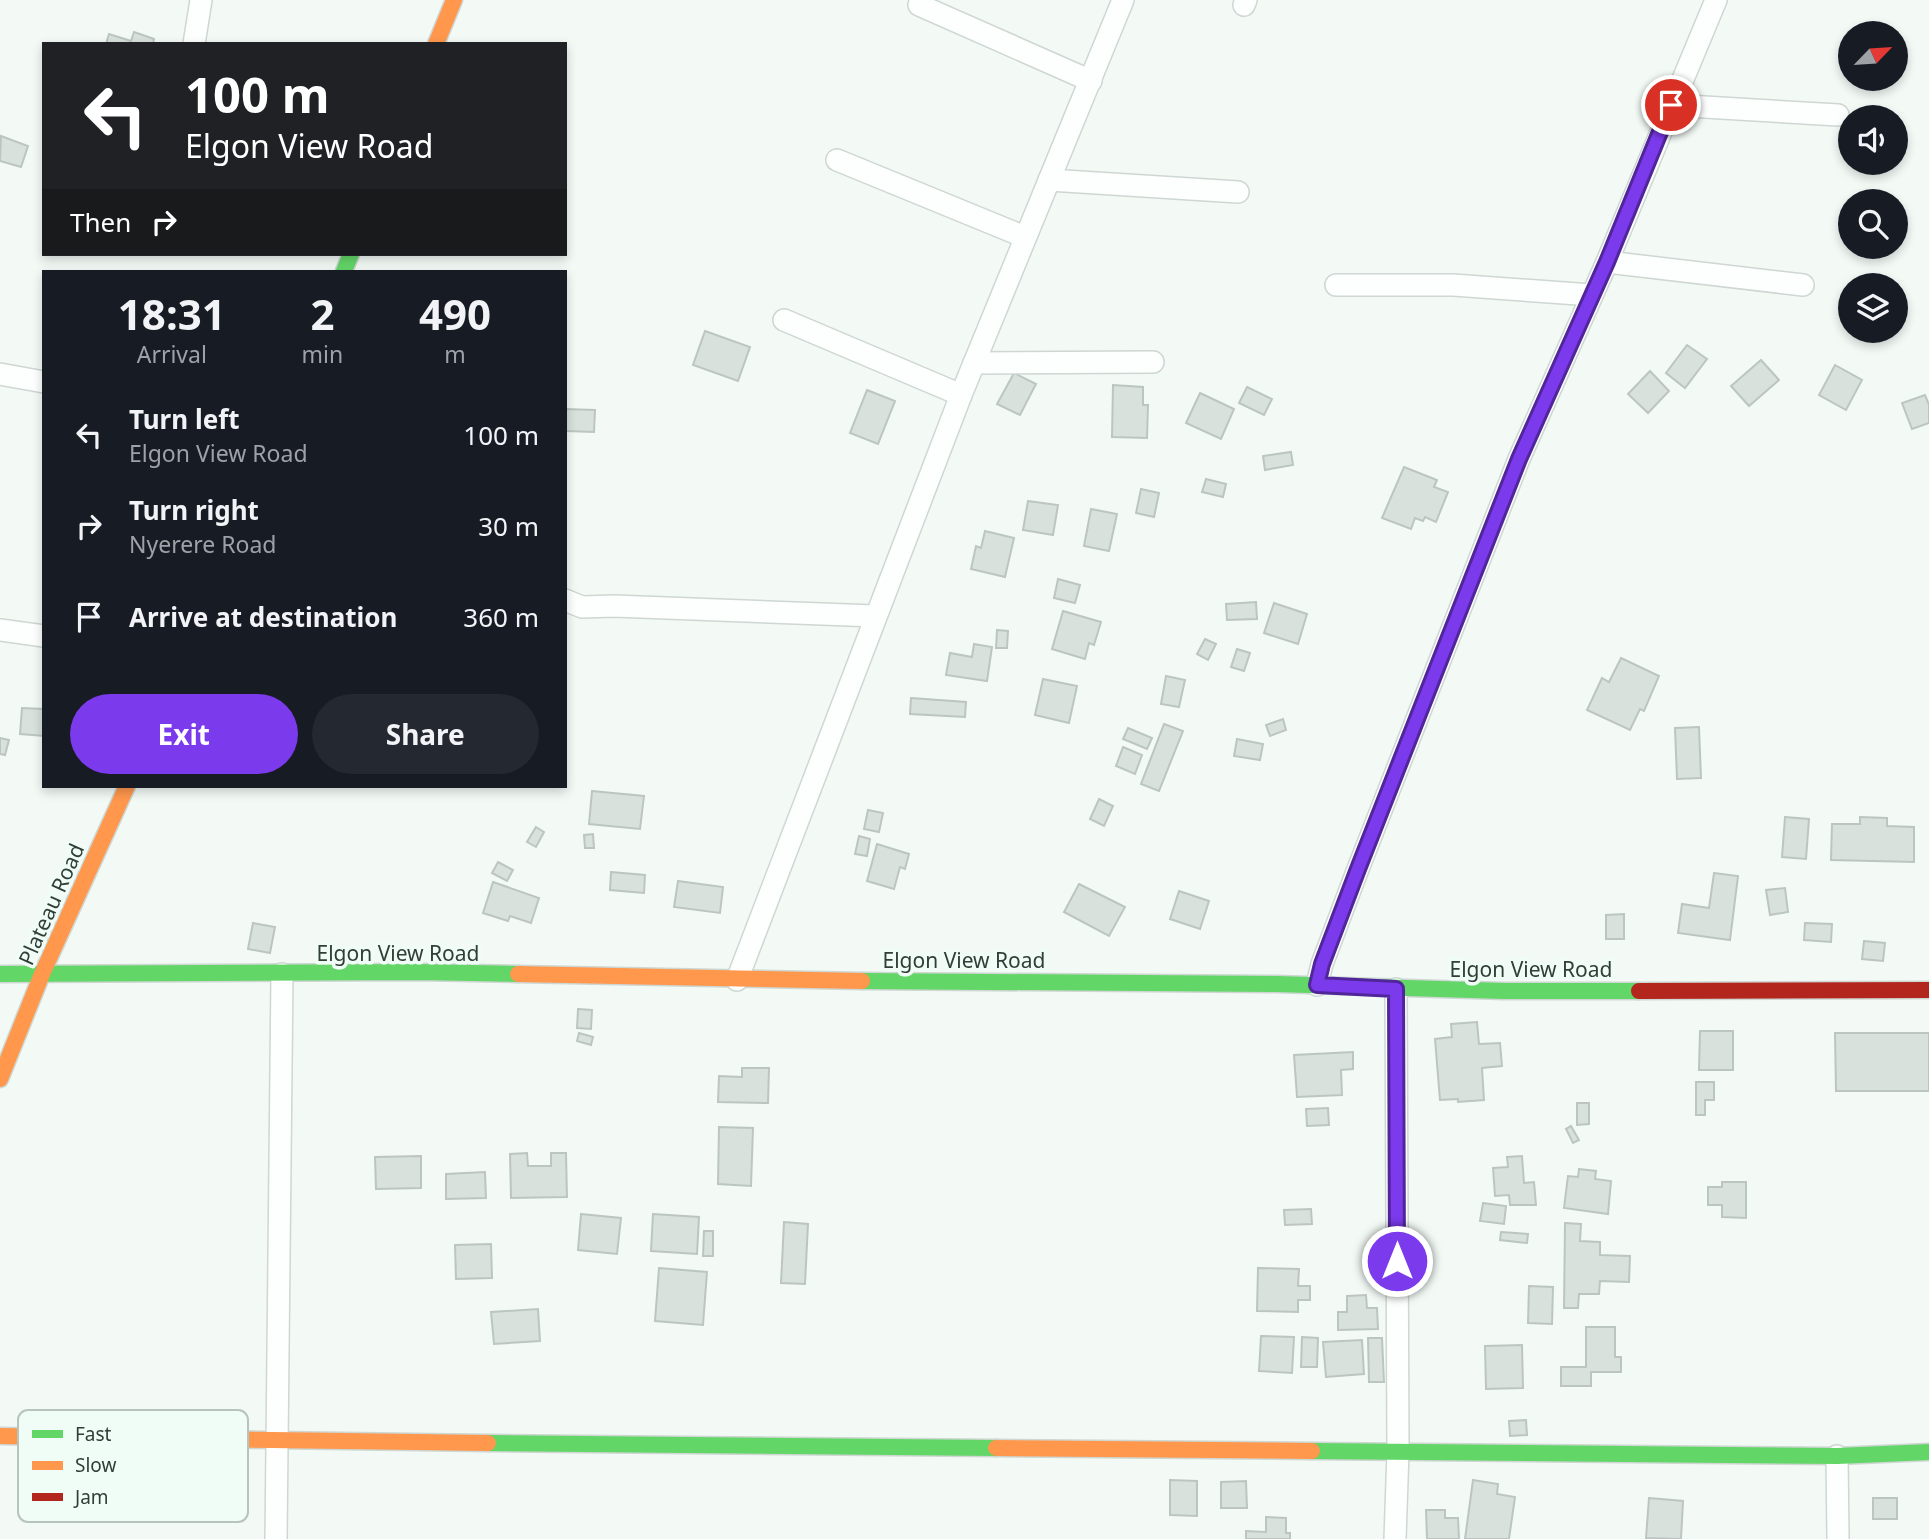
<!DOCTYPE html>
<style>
:root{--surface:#171b24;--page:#242831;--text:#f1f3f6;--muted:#9ea1a6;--accent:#7c3aed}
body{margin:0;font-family:"Noto Sans",sans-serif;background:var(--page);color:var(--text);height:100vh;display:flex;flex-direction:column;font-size:26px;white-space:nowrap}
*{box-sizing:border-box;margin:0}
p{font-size:23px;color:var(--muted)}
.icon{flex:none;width:38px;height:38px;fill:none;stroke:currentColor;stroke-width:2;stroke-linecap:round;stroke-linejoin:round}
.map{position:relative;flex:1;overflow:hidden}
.sheet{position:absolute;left:42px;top:270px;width:525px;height:518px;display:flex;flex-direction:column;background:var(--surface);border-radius:0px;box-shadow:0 4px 10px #0003}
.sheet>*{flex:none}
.hud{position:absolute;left:42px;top:42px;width:525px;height:214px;border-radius:0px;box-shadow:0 4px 10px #0003;background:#202124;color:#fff;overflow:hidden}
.needle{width:46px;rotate:65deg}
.controls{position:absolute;left:1838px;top:21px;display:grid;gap:14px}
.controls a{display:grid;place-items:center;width:70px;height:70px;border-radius:50%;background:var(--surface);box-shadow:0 4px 10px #0003;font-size:35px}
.pin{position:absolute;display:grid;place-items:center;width:60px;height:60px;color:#fff;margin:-30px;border:4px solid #fff;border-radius:50%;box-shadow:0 2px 7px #0007}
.me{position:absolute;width:77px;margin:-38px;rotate:0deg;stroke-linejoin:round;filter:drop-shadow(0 0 5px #0008)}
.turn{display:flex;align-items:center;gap:24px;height:147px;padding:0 28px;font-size:32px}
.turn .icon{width:91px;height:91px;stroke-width:2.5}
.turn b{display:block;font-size:49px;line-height:60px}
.then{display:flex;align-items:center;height:66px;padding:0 28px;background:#0003;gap:14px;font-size:26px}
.eta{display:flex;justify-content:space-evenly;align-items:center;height:119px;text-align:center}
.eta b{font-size:42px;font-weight:700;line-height:49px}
.cta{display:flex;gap:14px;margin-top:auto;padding:14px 28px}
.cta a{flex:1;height:80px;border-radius:42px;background:var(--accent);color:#fff;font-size:28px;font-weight:700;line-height:80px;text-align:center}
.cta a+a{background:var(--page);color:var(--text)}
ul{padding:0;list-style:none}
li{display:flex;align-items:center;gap:21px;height:91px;padding:0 28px}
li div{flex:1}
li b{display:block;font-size:26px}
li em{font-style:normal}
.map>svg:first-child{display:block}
.building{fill:#d8e1dc;stroke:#bcc6c1;stroke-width:2}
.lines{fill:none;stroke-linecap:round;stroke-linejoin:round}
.street-casing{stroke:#ced7d2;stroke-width:24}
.fast-casing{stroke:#ced7d2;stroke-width:19}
.slow-casing{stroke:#ced7d2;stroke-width:19}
.jam-casing{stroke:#ced7d2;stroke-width:19}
.street{stroke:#fdfefe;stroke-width:21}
.fast{stroke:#63d668;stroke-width:16}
.slow{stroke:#ff974d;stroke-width:16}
.jam{stroke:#b3261e;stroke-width:16}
.route-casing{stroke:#51269a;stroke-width:18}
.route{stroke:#7c3aed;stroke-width:12}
.labels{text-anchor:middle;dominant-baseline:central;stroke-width:7;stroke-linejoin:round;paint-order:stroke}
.street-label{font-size:21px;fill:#313e37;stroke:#f0fdf6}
.key{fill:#f0fdf6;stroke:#b7c4bd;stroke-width:2}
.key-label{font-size:19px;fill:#313e37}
</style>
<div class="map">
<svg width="1929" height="1539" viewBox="0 0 1929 1539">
<rect width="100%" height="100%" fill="#f3faf6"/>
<g class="building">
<polygon points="134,32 154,39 153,44 106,44 109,34 131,41"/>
<polygon points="1,136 28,146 21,167 0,161"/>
<polygon points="705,331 750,347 738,381 693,365"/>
<polygon points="1687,345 1707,359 1685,388 1666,373"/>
<polygon points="1761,360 1779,380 1749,406 1731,386"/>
<polygon points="1835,365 1862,380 1846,410 1819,395"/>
<polygon points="1650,371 1669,391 1648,413 1628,394"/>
<polygon points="1014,373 1036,384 1020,415 997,404"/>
<polygon points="1113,385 1143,387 1143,405 1148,405 1147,438 1112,437"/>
<polygon points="1247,387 1272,399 1264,415 1239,403"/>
<polygon points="867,390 895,401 878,444 850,433"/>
<polygon points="1200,393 1234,409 1221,439 1186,423"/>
<polygon points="1925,395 1929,405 1929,423 1912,429 1902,403"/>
<polygon points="565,409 595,410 594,432 565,431"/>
<polygon points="1291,452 1293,465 1265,470 1263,456"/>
<polygon points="1404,467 1437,480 1434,487 1448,492 1436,522 1425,517 1423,521 1415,518 1411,529 1382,518"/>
<polygon points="1206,479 1226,484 1223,497 1202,492"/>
<polygon points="1141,489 1159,493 1154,517 1136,513"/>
<polygon points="1028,501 1058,505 1053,535 1023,530"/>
<polygon points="1091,509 1117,514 1109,551 1084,546"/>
<polygon points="985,531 1014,538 1005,577 971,569 976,546 981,548"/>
<polygon points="1058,579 1080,585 1075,603 1054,598"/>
<polygon points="1256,602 1257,619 1227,620 1226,604"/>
<polygon points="1274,603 1307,614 1298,644 1264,633"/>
<polygon points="1063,611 1101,622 1094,645 1089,643 1085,659 1052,649"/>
<polygon points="997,630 1008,631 1007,648 996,648"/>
<polygon points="1205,639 1216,644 1208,660 1197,654"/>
<polygon points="974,644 992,647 987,681 946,675 950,653 972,657"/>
<polygon points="1237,649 1250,653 1244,671 1231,667"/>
<polygon points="1621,658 1659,676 1644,711 1640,709 1630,730 1587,710 1602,678 1609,682"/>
<polygon points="1166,676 1185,680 1179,707 1161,704"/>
<polygon points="1043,679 1077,686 1069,723 1035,715"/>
<polygon points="911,698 966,702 965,717 910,714"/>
<polygon points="22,708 44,709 44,736 20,734"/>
<polygon points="1283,719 1286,730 1270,736 1266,725"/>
<polygon points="1164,724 1183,731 1159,791 1141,784"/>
<polygon points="1699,727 1701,778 1677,779 1675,728"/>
<polygon points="1128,728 1152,738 1147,749 1123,739"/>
<polygon points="0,738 9,740 5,755 0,754"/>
<polygon points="1237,739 1263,744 1260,760 1234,756"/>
<polygon points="1123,747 1142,755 1135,774 1116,766"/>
<polygon points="592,791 644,796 640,829 589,824"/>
<polygon points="1099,799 1113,806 1104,826 1090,819"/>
<polygon points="868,810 883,813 879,832 864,829"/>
<polygon points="1785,817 1809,819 1806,859 1782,857"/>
<polygon points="1860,817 1887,818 1887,826 1914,827 1914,862 1831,860 1832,824 1860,824"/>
<polygon points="536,827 544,832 536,847 527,842"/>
<polygon points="593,834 594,848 585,848 584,835"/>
<polygon points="859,836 870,839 867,856 855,854"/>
<polygon points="877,844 909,854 905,869 900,867 894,889 867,881"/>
<polygon points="498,862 513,870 507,881 492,873"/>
<polygon points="611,872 645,875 644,893 610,890"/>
<polygon points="1714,873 1738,876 1730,940 1678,933 1682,904 1709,908"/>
<polygon points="678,881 723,887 720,913 674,907"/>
<polygon points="493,882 539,898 531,923 510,916 508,921 483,913"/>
<polygon points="1079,884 1125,907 1109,936 1064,912"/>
<polygon points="1785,888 1788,912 1770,915 1766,890"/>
<polygon points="1179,891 1209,901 1200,929 1170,919"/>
<polygon points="1624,914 1624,939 1606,939 1606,915"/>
<polygon points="253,923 275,927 270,953 248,949"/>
<polygon points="1805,923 1832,924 1831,942 1804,940"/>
<polygon points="1864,941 1885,943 1883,961 1862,959"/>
<polygon points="578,1009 592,1010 591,1029 577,1028"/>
<polygon points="1477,1022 1479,1044 1500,1043 1502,1066 1482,1068 1484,1100 1458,1102 1458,1099 1440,1100 1435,1039 1452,1037 1451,1024"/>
<polygon points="1700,1031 1733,1031 1733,1070 1699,1070"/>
<polygon points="579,1033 593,1037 591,1045 577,1041"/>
<polygon points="1835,1033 1929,1033 1929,1091 1836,1091"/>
<polygon points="1353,1052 1353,1069 1341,1070 1342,1095 1297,1097 1294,1055"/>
<polygon points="742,1068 769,1068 768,1103 718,1102 719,1076 742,1077"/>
<polygon points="1696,1082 1714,1082 1714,1100 1705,1100 1705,1115 1696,1115"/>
<polygon points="1577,1103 1589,1103 1589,1124 1577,1125"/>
<polygon points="1328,1108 1329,1125 1307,1126 1306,1109"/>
<polygon points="1571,1126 1579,1140 1573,1143 1566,1129"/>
<polygon points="719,1127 753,1128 751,1186 718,1184"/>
<polygon points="527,1153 528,1166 551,1166 551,1153 566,1153 567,1197 511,1198 510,1154"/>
<polygon points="421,1156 421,1188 376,1189 375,1157"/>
<polygon points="1522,1156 1524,1183 1534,1182 1536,1205 1510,1205 1509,1195 1495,1196 1493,1168 1508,1167 1507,1157"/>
<polygon points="1579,1169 1596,1171 1595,1179 1611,1181 1608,1214 1564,1208 1568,1176 1578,1177"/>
<polygon points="485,1172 486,1198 446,1199 446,1174"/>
<polygon points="1722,1182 1746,1182 1746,1218 1722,1217 1722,1205 1708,1205 1708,1187 1722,1187"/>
<polygon points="1483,1203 1506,1206 1504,1224 1480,1221"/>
<polygon points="1311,1209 1312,1224 1285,1225 1284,1210"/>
<polygon points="581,1214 621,1218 617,1254 578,1250"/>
<polygon points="653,1214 699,1217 697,1254 651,1251"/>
<polygon points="784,1222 808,1224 805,1284 781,1283"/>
<polygon points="1565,1223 1581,1224 1580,1241 1600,1242 1600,1255 1630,1256 1629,1282 1600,1281 1599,1294 1579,1294 1578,1308 1564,1308"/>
<polygon points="704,1231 713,1231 713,1256 703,1256"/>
<polygon points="1501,1232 1528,1234 1527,1243 1500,1240"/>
<polygon points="491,1244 492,1278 456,1279 455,1245"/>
<polygon points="659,1268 707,1272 703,1325 655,1321"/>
<polygon points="1258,1268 1299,1269 1298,1286 1310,1286 1310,1300 1298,1300 1298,1312 1257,1311"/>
<polygon points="1529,1286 1553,1287 1552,1324 1528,1323"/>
<polygon points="1366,1295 1367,1308 1377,1308 1378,1329 1338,1330 1338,1312 1347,1312 1347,1296"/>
<polygon points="538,1309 540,1341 494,1344 491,1312"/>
<polygon points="1586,1327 1615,1327 1615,1357 1621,1357 1621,1372 1591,1372 1591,1386 1561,1386 1561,1367 1586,1367"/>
<polygon points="1261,1336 1294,1337 1292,1373 1259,1371"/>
<polygon points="1302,1337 1318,1338 1317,1367 1301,1367"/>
<polygon points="1368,1338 1382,1338 1384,1382 1369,1382"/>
<polygon points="1362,1340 1364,1374 1326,1377 1323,1342"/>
<polygon points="1522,1345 1523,1388 1486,1389 1485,1346"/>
<polygon points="1526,1420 1527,1435 1510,1436 1509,1421"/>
<polygon points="1170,1480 1197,1481 1197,1516 1170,1515"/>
<polygon points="1473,1480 1498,1484 1497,1494 1515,1497 1509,1539 1465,1539"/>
<polygon points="1246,1481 1247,1508 1221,1508 1221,1482"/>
<polygon points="1649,1498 1683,1501 1681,1539 1646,1538"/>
<rect x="1873" y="1498" width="24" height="21"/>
<polygon points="1426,1510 1445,1510 1445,1518 1458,1518 1459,1539 1427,1539"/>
<polygon points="1266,1517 1286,1518 1286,1533 1290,1533 1290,1539 1246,1539 1246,1531 1266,1532"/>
</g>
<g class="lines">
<g class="street-casing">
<g id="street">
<polyline points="919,5 1091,81"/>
<polyline points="1244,5 1246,0"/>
<polyline points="194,44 201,0"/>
<polyline points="1671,105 1838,115"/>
<polyline points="837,160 1025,237"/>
<polyline points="1049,180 1238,192"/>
<polyline points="1607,262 1803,285"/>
<polyline points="1336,285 1453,285 1592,295"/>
<polyline points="784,320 961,395"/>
<polyline points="974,363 1153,362"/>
<polyline points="0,374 44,382"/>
<polyline points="565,600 582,607 614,606 875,616"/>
<polyline points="0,630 44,636"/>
<polyline points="737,980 961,395 1123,0"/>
<polyline points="1317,985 1322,964 1358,869 1519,459 1607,262 1716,0"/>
<polyline points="1837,1456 1838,1539"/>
<polyline points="276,1539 282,974"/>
<polyline points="1395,1539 1398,1451 1396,989"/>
</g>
</g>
<g class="fast-casing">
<g id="fast">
<polyline points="344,271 351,254"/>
<polyline points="0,974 419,972 518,974"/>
<polyline points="862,981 1277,984 1504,991 1639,991"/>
<polyline points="488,1443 996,1448"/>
<polyline points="1312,1451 1837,1456 1929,1452"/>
</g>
</g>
<g class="slow-casing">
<g id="slow">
<polyline points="436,44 454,0"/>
<polyline points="518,974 862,981"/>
<polyline points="0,1079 42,974 127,786"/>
<polyline points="0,1436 488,1443"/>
<polyline points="996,1448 1312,1451"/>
</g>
</g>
<g class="jam-casing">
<polyline id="jam" points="1639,991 1929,990"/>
</g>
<use href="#street" class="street"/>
<use href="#fast" class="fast"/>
<use href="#slow" class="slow"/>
<use href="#jam" class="jam"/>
</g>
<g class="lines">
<g class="route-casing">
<polyline id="route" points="1397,1261 1396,989 1317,985 1322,964 1358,869 1519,459 1607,262 1671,105"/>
</g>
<use href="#route" class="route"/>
</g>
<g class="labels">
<g class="street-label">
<text transform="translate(51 904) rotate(-66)">Plateau Road</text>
<text x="398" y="953">Elgon View Road</text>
<text x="964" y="960">Elgon View Road</text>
<text x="1531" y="969">Elgon View Road</text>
</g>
</g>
<rect x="18" y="1410" width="230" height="112" rx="10" class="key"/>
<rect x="32" y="1430" width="31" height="8" fill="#63d668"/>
<rect x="32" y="1461" width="31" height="9" fill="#ff974d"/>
<rect x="32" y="1493" width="31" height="8" fill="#b3261e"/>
<g class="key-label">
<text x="75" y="1441">Fast</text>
<text x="75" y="1472">Slow</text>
<text x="75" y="1504">Jam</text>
</g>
</svg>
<div class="controls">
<a><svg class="needle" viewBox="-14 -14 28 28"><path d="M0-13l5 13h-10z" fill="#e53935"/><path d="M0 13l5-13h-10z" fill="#9ea1a6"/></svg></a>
<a><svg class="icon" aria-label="sound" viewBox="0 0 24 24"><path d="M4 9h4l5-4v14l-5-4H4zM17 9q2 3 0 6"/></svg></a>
<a><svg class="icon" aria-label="search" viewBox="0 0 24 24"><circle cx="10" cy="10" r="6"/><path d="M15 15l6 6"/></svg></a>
<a><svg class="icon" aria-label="layers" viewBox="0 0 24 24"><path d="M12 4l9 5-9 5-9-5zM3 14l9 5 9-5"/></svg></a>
</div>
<div class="pin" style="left:1671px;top:105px;background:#d93025"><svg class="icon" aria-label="arrive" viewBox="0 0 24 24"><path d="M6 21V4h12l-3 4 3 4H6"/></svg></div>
<svg class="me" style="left:1397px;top:1261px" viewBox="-20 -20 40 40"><circle r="17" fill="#7c3aed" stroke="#fff" stroke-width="3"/><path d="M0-11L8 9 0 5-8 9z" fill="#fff"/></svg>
<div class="hud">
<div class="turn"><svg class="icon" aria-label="left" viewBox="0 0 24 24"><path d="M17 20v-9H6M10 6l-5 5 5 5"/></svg><div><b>100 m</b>Elgon View Road</div></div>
<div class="then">Then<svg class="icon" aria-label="right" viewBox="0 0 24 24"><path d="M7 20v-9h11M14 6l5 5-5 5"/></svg></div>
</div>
<section class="sheet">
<div class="eta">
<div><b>18:31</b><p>Arrival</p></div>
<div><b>2</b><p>min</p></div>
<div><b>490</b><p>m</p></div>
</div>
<ul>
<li><svg class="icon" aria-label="left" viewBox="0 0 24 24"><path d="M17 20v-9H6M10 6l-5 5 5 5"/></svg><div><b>Turn left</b><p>Elgon View Road</p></div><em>100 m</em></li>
<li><svg class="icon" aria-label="right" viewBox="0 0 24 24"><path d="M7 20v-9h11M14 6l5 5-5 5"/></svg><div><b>Turn right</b><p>Nyerere Road</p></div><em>30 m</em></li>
<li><svg class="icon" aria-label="arrive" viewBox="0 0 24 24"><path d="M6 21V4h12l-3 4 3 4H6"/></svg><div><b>Arrive at destination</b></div><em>360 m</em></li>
</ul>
<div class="cta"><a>Exit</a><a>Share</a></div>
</section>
</div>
